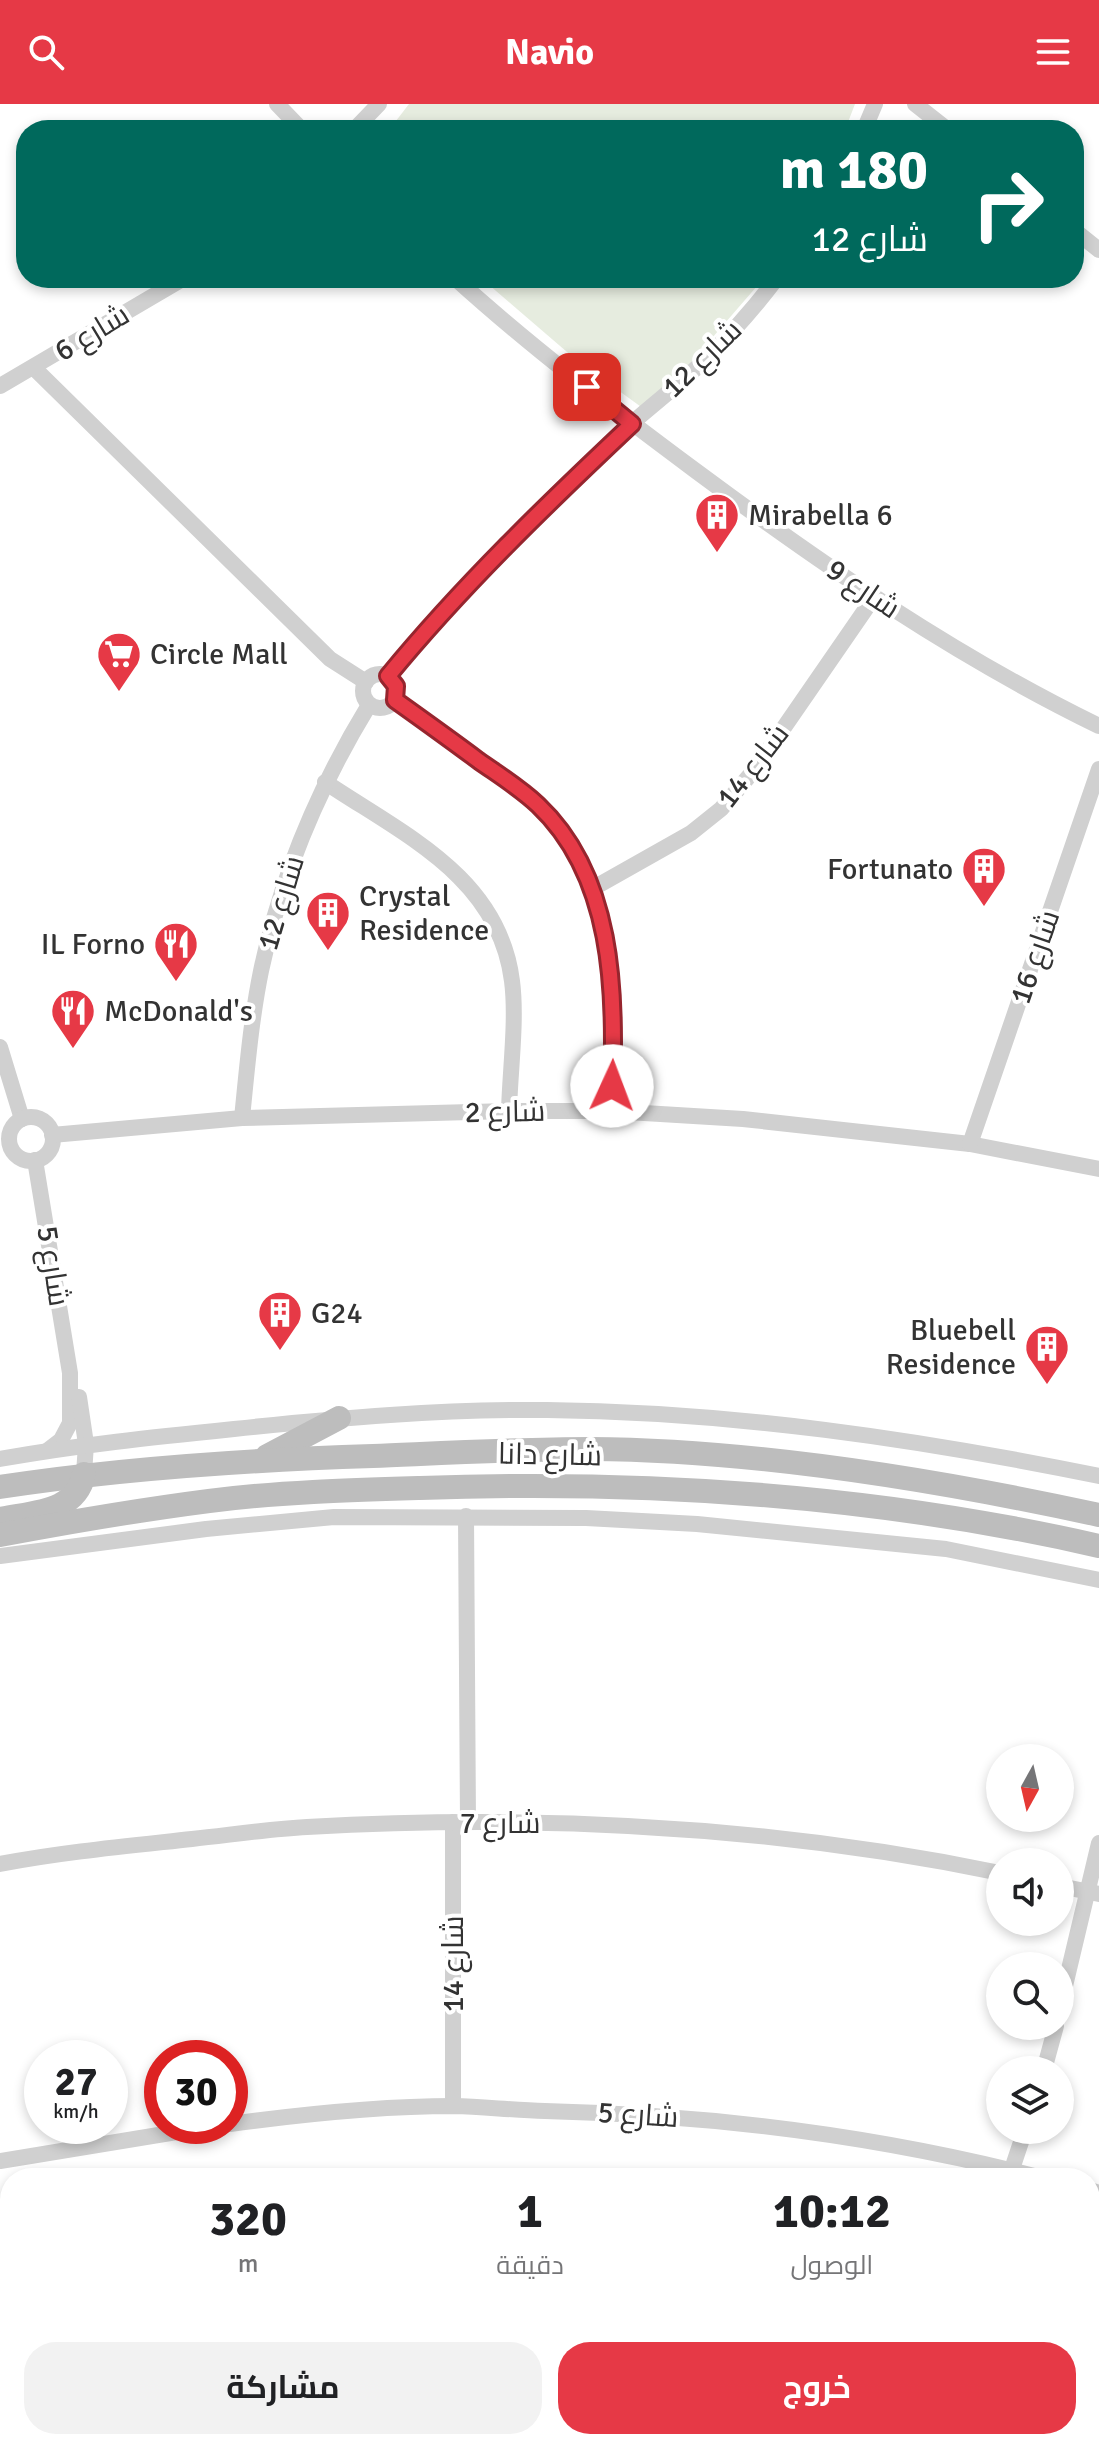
<!DOCTYPE html>
<html lang="ar">
<meta charset="utf-8">
<style>
:root{--surface:#fff;--page:#f2f2f2;--text:#202124;--muted:#757577;--accent:#e63946}
body{margin:0;font-family:Signika,Cairo,sans-serif;background:var(--page);color:var(--text);direction:rtl;height:100vh;display:flex;flex-direction:column;font-size:30px;white-space:nowrap}
*{box-sizing:border-box;margin:0}
p{font-size:26px;color:var(--muted)}
.icon{flex:none;width:44px;height:44px;fill:none;stroke:currentColor;stroke-width:2;stroke-linecap:round;stroke-linejoin:round}
.map{position:relative;flex:1;overflow:hidden;direction:ltr}
.details{position:absolute;left:0px;top:2064px;width:1100px;height:282px;display:flex;flex-direction:column;background:var(--surface);border-radius:32px 32px 0 0;box-shadow:0 4px 12px #0003;direction:rtl}
.details>*{flex:none}
.guide{position:absolute;left:16px;top:16px;width:1068px;height:168px;border-radius:32px;box-shadow:0 4px 12px #0003;direction:rtl;background:#00695c;color:#fff;overflow:hidden}
.needle{width:52px;rotate:188deg}
.buttons{position:absolute;left:986px;top:1640px;display:grid;gap:16px}
.buttons a{display:grid;place-items:center;width:88px;height:88px;border-radius:50%;background:var(--surface);box-shadow:0 4px 12px #0003;font-size:40px}
.speed{position:absolute;left:24px;top:1936px;display:flex;gap:16px;font-size:40px;font-weight:700;text-align:center}
.speed>*{display:grid;place-content:center;width:104px;height:104px;border-radius:50%;background:var(--surface);box-shadow:0 4px 12px #0003;line-height:1}
.speed small{font-size:20px;font-weight:400}
.speed .limit{border:12px solid #d22;background:#fff;color:#111}
.pin{position:absolute;display:grid;place-items:center;width:68px;height:68px;color:#fff;margin:-34px;border-radius:16px;box-shadow:0 4px 12px #0006}
.me{position:absolute;width:88px;margin:-44px;rotate:2deg;stroke-linejoin:round;filter:drop-shadow(0 0 6px #0008)}
.turn{display:flex;align-items:center;gap:28px;height:168px;padding:0 24px;font-size:36px}
.turn .icon{width:104px;height:104px;stroke-width:2.5}
.turn b{display:block;font-size:56px;line-height:68px}
.eta{display:flex;justify-content:space-evenly;align-items:center;height:136px;text-align:center}
.eta b{font-size:48px;font-weight:700;line-height:56px}
.button{display:flex;gap:16px;margin-top:auto;padding:16px 24px}
.button a{flex:1;height:92px;border-radius:32px;background:var(--accent);color:#fff;font-size:32px;font-weight:700;line-height:92px;text-align:center}
.button a+a{background:var(--page);color:var(--text)}
header{display:flex;justify-content:space-between;align-items:center;height:104px;padding:0 24px;background:var(--accent);color:#fff;font-size:36px;font-weight:700}
.map>svg:first-child{display:block}
.green{fill:#e6ecdf}
.lines{fill:none;stroke-linecap:round;stroke-linejoin:round}
.street{stroke:#d0d0d0;stroke-width:16}
.secondary{stroke:#bdbdbd;stroke-width:24}
.route-casing{stroke:#96252e;stroke-width:20}
.route{stroke:#e63946;stroke-width:14}
.labels{text-anchor:middle;dominant-baseline:central;stroke-width:8;stroke-linejoin:round;paint-order:stroke}
.street-label{font-size:30px;fill:#333;stroke:#fff}
.poi-label{font-size:30px;fill:#333;stroke:#fff;text-anchor:start}
</style>
<header><svg class="icon" aria-label="menu" viewBox="0 0 24 24"><path d="M4 6h16M4 12h16M4 18h16"/></svg>Navio<svg class="icon" aria-label="search" viewBox="0 0 24 24"><circle cx="10" cy="10" r="6"/><path d="M15 15l6 6"/></svg></header>
<div class="map">
<svg width="1099" height="2345" viewBox="0 0 1099 2345">
<rect width="100%" height="100%" fill="#fff"/>
<g class="green">
<polygon points="409,0 855,0 845,26 389,26"/>
<polygon points="481,174 764,174 648,308 574,254"/>
<polygon points="1090,2117 1099,2121 1099,2339 1086,2345 1018,2345 1014,2336 1090,2336"/>
</g>
<g class="lines">
<g class="street">
<polyline points="277,0 302,26"/>
<polyline points="915,0 948,26"/>
<polyline points="354,26 379,0"/>
<polyline points="864,26 875,0"/>
<polyline points="1074,126 1099,146"/>
<path d="M455,174C531,243 614,306 696,367C824,462 955,552 1099,622"/>
<polyline points="34,264 330,555 366,578"/>
<polyline points="0,282 184,174"/>
<circle cx="380" cy="587" r="17"/>
<path d="M388,572C461,482 546,398 632,319C656,298 682,278 705,256C731,230 755,203 777,174"/>
<path d="M395,596C425,617 454,639 484,660C502,673 522,686 538,701C620,780 615,903 611,1007"/>
<path d="M325,678C404,731 499,773 512,877C517,916 510,967 509,1007"/>
<polyline points="590,786 691,729 721,705 756,664 874,493"/>
<polyline points="0,943 22,1015"/>
<circle cx="31" cy="1035" r="22"/>
<path d="M242,1014C247,965 251,916 261,867C281,772 319,683 369,601"/>
<polyline points="52,1031 242,1014 509,1007 611,1007 743,1015 970,1040 1099,1065"/>
<polyline points="970,1040 1099,665"/>
<polyline points="35,1056 70,1269 70,1319 61,1336 48,1346"/>
<polyline points="79,1293 86,1340 84,1370"/>
<path d="M0,1355C78,1341 155,1333 234,1325C338,1314 442,1305 547,1306C733,1308 918,1335 1099,1372"/>
<polyline points="466,1412 468,1719"/>
<polyline points="0,1452 206,1425 334,1413 586,1414 697,1420 946,1445 1099,1476"/>
<polyline points="453,1718 453,2002"/>
<path d="M0,1760C63,1748 128,1742 192,1735C230,1731 269,1725 307,1723C538,1710 773,1722 1000,1769"/>
<polyline points="1060,1782 1099,1790"/>
<polyline points="1060,1903 1099,1739"/>
<polyline points="1044,1966 1056,1922"/>
<path d="M230,2020C304,2010 379,2002 454,2002C484,2003 514,2006 545,2007C712,2011 880,2032 1042,2074"/>
<polyline points="0,2057 213,2022"/>
<polyline points="1009,2074 1025,2026"/>
<polyline points="1090,2086 1099,2089"/>
<polyline points="0,2148 10,2164"/>
<polyline points="118,2336 124,2345"/>
<polyline points="641,2336 726,2345"/>
<polyline points="933,2336 980,2345"/>
<polyline points="234,2345 307,2336"/>
</g>
<g class="secondary">
<polyline points="267,1352 339,1314"/>
<path d="M0,1383C124,1364 248,1356 373,1352C445,1349 518,1345 590,1345C756,1346 938,1376 1099,1411"/>
<path d="M0,1415C33,1408 76,1409 84,1370"/>
<path d="M0,1431C69,1418 139,1406 209,1397C278,1388 350,1386 420,1384C647,1376 877,1391 1099,1442"/>
</g>
</g>
<g class="lines">
<g class="route-casing">
<path id="route" d="M587,283L632,320C547,400 462,482 388,572L396,582L395,596C423,616 451,636 479,657C499,671 520,684 538,701C613,772 616,887 612,982"/>
</g>
<use href="#route" class="route"/>
</g>
<defs>
<g id="building-pin" transform="scale(2.3)"><path d="M0 17L-7.5 6A9.5 9.5 0 1 1 7.5 6Z" fill="#e63946" stroke="#fff"/><path d="M-4-6H4V6H1V3H-1V6H-4ZM-2.5-4.3h1.7v1.8h-1.7ZM.8-4.3h1.7v1.8H.8ZM-2.5-1h1.7V.8h-1.7ZM.8-1h1.7V.8H.8Z" fill="#fff"/></g>
<g id="supermarket-pin" transform="scale(2.3)"><path d="M0 17L-7.5 6A9.5 9.5 0 1 1 7.5 6Z" fill="#e63946" stroke="#fff"/><path d="M-6-5.5h2.5l.6 2H6L4.5 2H-2.5L-4.4-4H-6ZM-1.5 3.2a1.3 1.3 0 1 0 .1 0ZM3 3.2a1.3 1.3 0 1 0 .1 0Z" fill="#fff"/></g>
<g id="restaurant-pin" transform="scale(2.3)"><path d="M0 17L-7.5 6A9.5 9.5 0 1 1 7.5 6Z" fill="#e63946" stroke="#fff"/><path d="M-5-6h1v4h1v-4h1v4h1v-4h1v5L-1.5 .5V6h-2V.5L-5-1ZM5-6V6H3V1.5H1.5Q1.5-4 5-6Z" fill="#fff"/></g>
</defs>
<g fill-rule="evenodd">
<use href="#building-pin" x="717" y="411"/>
<use href="#supermarket-pin" x="119" y="550"/>
<use href="#building-pin" x="984" y="765"/>
<use href="#building-pin" x="328" y="809"/>
<use href="#restaurant-pin" x="176" y="840"/>
<use href="#restaurant-pin" x="73" y="907"/>
<use href="#building-pin" x="280" y="1209"/>
<use href="#building-pin" x="1047" y="1243"/>
</g>
<g class="labels">
<g class="street-label">
<text transform="translate(92 229) rotate(-31)">شارع 6</text>
<text transform="translate(702 255) rotate(-44)">شارع 12</text>
<text transform="translate(863 485) rotate(34)">شارع 9</text>
<text transform="translate(753 662) rotate(-52)">شارع 14</text>
<text transform="translate(281 799) rotate(-73)">شارع 12</text>
<text transform="translate(1035 853) rotate(-71)">شارع 16</text>
<text transform="translate(505 1008) rotate(-1)">شارع 2</text>
<text transform="translate(53 1162) rotate(81)">شارع 5</text>
<text transform="translate(550 1351) rotate(1)">شارع دانا</text>
<text x="500" y="1719">شارع 7</text>
<text transform="translate(453 1860) rotate(-90)">شارع 14</text>
<text transform="translate(638 2011) rotate(4)">شارع 5</text>
</g>
<g class="poi-label">
<text x="748" y="411">Mirabella 6</text>
<text x="150" y="550">Circle Mall</text>
<text x="953" y="765" text-anchor="end">Fortunato</text>
<text x="359" y="792">Crystal<tspan x="359" dy="34">Residence</tspan></text>
<text x="145" y="840" text-anchor="end">IL Forno</text>
<text x="104" y="907">McDonald's</text>
<text x="311" y="1209">G24</text>
<text x="1016" y="1226" text-anchor="end">Bluebell<tspan x="1016" dy="34">Residence</tspan></text>
</g>
</g>
</svg>
<div class="buttons">
<a><svg class="needle" viewBox="-14 -14 28 28"><path d="M0-13l5 13h-10z" fill="#e53935"/><path d="M0 13l5-13h-10z" fill="#757577"/></svg></a>
<a><svg class="icon" aria-label="sound" viewBox="0 0 24 24"><path d="M4 9h4l5-4v14l-5-4H4zM17 9q2 3 0 6"/></svg></a>
<a><svg class="icon" aria-label="search" viewBox="0 0 24 24"><circle cx="10" cy="10" r="6"/><path d="M15 15l6 6"/></svg></a>
<a><svg class="icon" aria-label="layers" viewBox="0 0 24 24"><path d="M12 4l9 5-9 5-9-5zM3 14l9 5 9-5"/></svg></a>
</div>
<div class="speed"><div>27<small>km/h</small></div><div class="limit">30</div></div>
<div class="pin" style="left:587px;top:283px;background:#d93025"><svg class="icon" aria-label="arrive" viewBox="0 0 24 24"><path d="M6 21V4h12l-3 4 3 4H6"/></svg></div>
<svg class="me" style="left:612px;top:982px" viewBox="-20 -20 40 40"><circle r="19" fill="#fff"/><path d="M0-13L10 11 0 6-10 11z" fill="#e63946"/></svg>
<div class="guide">
<div class="turn"><svg class="icon" aria-label="right" viewBox="0 0 24 24"><path d="M7 20v-9h11M14 6l5 5-5 5"/></svg><div><b>180 m</b>شارع 12</div></div>
</div>
<section class="details">
<div class="eta">
<div><b>10:12</b><p>الوصول</p></div>
<div><b>1</b><p>دقيقة</p></div>
<div><b>320</b><p>m</p></div>
</div>
<div class="button"><a>خروج</a><a>مشاركة</a></div>
</section>
</div>
